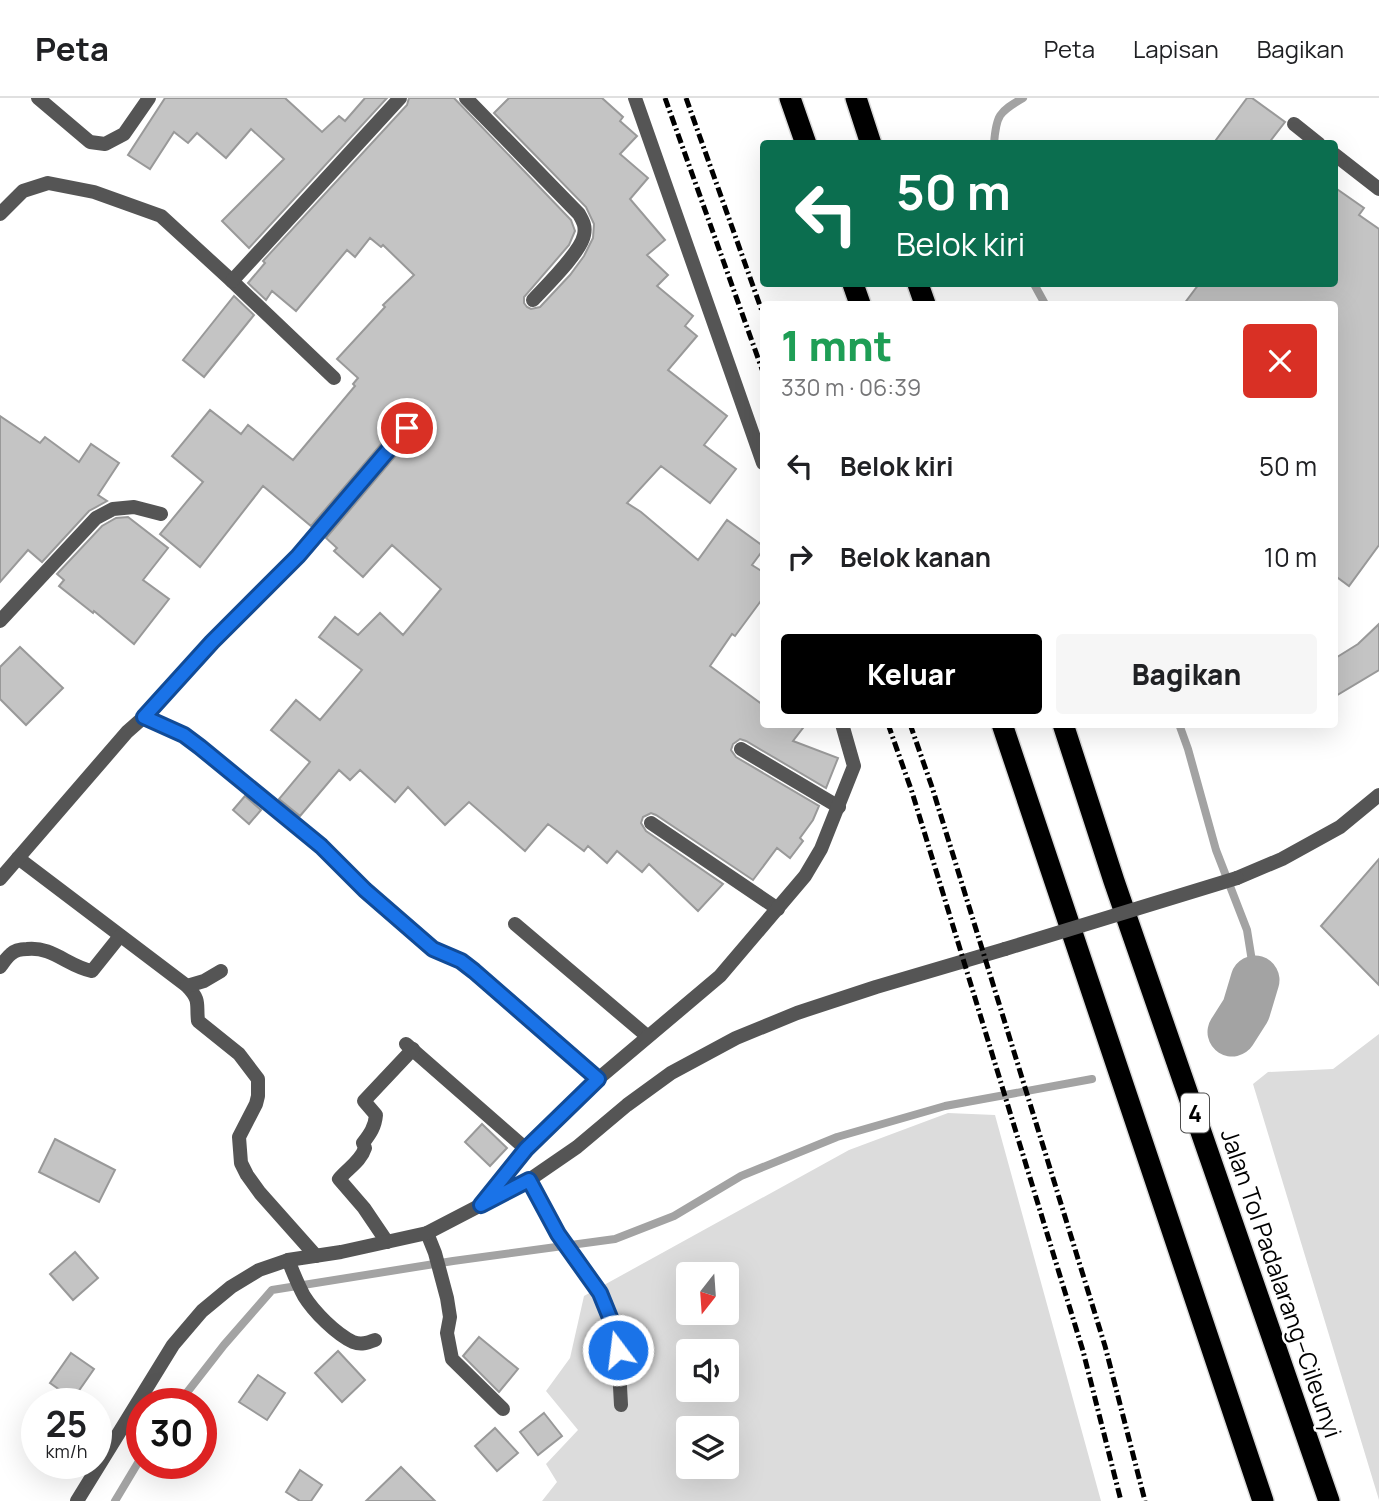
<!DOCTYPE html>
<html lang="id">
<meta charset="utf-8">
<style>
:root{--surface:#fff;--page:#f6f6f6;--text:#202124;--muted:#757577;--line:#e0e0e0;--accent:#000}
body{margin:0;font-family:Manrope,sans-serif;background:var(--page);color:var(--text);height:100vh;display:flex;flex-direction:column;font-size:26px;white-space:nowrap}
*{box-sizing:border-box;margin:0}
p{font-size:23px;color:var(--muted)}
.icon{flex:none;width:38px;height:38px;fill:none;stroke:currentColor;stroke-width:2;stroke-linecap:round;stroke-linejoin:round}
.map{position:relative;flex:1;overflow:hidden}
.drawer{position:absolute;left:760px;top:203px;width:578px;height:427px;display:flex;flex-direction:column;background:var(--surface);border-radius:7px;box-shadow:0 7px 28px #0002}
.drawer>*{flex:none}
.top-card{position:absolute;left:760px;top:42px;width:578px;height:147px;border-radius:7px;box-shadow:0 7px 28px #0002;background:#0b6e4f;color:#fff;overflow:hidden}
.needle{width:46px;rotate:197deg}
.fabs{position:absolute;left:676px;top:1164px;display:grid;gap:14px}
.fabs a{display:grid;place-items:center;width:63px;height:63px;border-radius:7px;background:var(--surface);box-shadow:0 7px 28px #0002;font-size:35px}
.speed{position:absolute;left:21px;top:1290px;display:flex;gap:14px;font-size:35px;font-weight:700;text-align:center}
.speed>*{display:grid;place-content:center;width:91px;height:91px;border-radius:50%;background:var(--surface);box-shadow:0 7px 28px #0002;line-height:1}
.speed small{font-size:18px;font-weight:400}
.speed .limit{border:10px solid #d22;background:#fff;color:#111}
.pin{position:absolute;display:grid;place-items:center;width:60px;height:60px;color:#fff;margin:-30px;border:4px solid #fff;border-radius:50%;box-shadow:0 2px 7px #0007}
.me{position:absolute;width:77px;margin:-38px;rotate:345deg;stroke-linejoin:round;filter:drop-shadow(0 0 5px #0008)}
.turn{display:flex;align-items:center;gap:24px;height:147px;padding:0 21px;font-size:32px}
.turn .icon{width:91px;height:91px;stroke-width:2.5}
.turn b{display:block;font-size:49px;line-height:60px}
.round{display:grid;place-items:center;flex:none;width:74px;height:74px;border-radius:7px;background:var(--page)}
.headline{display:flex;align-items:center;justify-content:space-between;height:119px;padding:0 21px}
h1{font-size:42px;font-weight:800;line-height:52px;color:#1e9e55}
.button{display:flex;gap:14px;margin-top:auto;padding:14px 21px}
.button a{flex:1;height:80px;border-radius:7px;background:var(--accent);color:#fff;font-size:28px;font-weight:800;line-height:80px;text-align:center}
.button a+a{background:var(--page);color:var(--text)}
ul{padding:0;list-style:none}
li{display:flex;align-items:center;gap:21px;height:91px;padding:0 21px}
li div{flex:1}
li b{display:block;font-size:26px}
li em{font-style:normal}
header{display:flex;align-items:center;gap:42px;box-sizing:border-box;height:98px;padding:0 35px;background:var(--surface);border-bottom:2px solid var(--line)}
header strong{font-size:33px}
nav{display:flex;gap:38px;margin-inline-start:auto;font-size:24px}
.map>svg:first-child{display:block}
.green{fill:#dcdcdc;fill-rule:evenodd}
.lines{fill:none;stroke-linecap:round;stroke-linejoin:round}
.stream{stroke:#a3a3a3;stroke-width:8}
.river{stroke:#a3a3a3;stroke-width:49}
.building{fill:#c4c4c4;stroke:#999;stroke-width:2}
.motorway-casing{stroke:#dbdbdb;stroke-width:24}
.service{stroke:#555;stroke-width:14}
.minor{stroke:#555;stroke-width:14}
.tertiary{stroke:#555;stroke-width:14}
.motorway{stroke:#000;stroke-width:21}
.rail{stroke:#000;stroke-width:5;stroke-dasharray:10 3.5 2 3.5;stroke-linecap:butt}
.tertiary-bridge{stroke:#555;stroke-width:14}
.route-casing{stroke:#114b97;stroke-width:18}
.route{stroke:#1a73e8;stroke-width:12}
.labels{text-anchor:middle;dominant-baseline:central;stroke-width:5;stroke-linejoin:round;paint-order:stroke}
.shield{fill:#fff;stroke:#4c4c4c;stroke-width:2}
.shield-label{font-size:23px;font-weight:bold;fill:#000}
.street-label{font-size:24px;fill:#000;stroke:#fff}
</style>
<header>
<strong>Peta</strong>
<nav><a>Peta</a><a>Lapisan</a><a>Bagikan</a></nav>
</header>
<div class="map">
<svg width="1379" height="1403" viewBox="0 0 1379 1403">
<rect width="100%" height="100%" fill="#fff"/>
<g class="green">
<polygon points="1379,936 1379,1402 1253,986 1268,974 1333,971"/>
<path d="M948,1015L995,1017L1101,1403H542L557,1384L546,1366L578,1332L546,1293L570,1260L584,1198L849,1052ZM688,1176H726V1214H688ZM688,1253H726V1292H688ZM688,1330H726V1368H688Z"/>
</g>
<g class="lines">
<g class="stream">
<path d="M994,46C996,17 999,14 1023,0"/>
<polyline points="1034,186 1045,206"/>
<polyline points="1179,626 1188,651 1216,752 1247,832 1255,882"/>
<polyline points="178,1306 224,1247 272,1192 453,1163 615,1141 674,1118 741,1078 837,1039 945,1008 1092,981"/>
<polyline points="115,1403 142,1358"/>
</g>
<polyline class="river" points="1232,934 1246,912 1255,882"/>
</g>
<g class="building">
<polygon points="165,0 285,0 322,34 339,18 345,23 365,0 387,0 249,150 222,123 284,61 251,31 226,60 197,35 188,45 174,34 150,71 128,57"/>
<polygon points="409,0 454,0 571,122 575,133 569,147 524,199 524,205 527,209 531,211 540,209 570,177 584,158 593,140 594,126 586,109 494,15 509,0 602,0 623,19 620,23 637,38 620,56 648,80 630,101 665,142 647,157 668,177 657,188 693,218 685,228 697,238 668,272 727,318 704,347 736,371 710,405 661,368 627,405 641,414 698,462 727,422 763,448 763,452 752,467 763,474 763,500 735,538 732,536 710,568 763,607 763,626 806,626 793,643 838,660 826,690 746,643 740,641 733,646 731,652 736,659 819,708 813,722 800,740 803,743 790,760 777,750 753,782 656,717 651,715 643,719 641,725 646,733 723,786 698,813 649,766 642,774 617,753 607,765 588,748 584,753 548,726 525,753 469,704 445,727 408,689 395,704 360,672 350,682 339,672 300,718 279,701 310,664 271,632 296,602 320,622 362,572 319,539 335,519 358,537 380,515 403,537 441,491 392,447 363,479 334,453 337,450 326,440 414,336 416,327 413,322 404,321 400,324 311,428 263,388 200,469 160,436 203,384 172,358 210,312 241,336 248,327 293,362 355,288 353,286 358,280 337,261 385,209 383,207 414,177 383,147 381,149 370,140 355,159 347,152 296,213 272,193 266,202 248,185 265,165 263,163 407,7"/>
<polygon points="1247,0 1252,0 1285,24 1268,46 1213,46"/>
<polygon points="1334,89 1364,110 1359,117 1379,131 1379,447 1349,488 1334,477 1334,206 1184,206 1199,186 1334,186"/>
<polygon points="234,198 254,217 204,279 183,262"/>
<polygon points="0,318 40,345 45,339 79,364 91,346 119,365 98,397 107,403 89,413 42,464 28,452 0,484"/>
<polygon points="128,419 168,450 143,482 169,501 134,546 94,513 93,515 59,488 64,482 57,476 102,428 116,420"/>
<polygon points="1379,526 1379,572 1334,599 1334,561 1358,546"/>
<polygon points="20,549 63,590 26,627 0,601 0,569"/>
<polygon points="245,698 261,712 249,726 233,712"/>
<polygon points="1379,761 1379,887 1321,828"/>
<polygon points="482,1026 507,1050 490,1068 465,1044"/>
<polygon points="55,1041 115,1072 99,1104 39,1074"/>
<polygon points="75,1154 98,1180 73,1202 50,1176"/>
<polygon points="479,1239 518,1271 499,1294 463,1258"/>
<polygon points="338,1253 365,1282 342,1304 315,1275"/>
<polygon points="71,1255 94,1271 73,1301 50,1285"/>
<polygon points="258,1277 285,1295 267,1322 239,1304"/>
<polygon points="544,1315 562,1338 538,1357 520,1334"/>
<polygon points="495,1330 518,1355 497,1373 475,1348"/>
<polygon points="401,1369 435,1403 366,1403"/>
<polygon points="300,1372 322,1387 311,1403 300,1403 286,1394"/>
</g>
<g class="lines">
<g class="motorway-casing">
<g id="motorway">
<polyline points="790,0 806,46"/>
<polyline points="856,0 871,46"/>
<polyline points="853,186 860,206"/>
<polyline points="918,186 925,206"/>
<polyline points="1002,626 1263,1403"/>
<polyline points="1063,626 1114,783 1329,1403"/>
</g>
</g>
<g class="service">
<polyline points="1294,26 1319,46"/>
<polyline points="1334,56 1379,91"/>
</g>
<g class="minor">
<polyline points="38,0 90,44 105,46 124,36 149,0"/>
<path d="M466,0L579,116C583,123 586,128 584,137C581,154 546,188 533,202"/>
<polyline points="635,0 763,365"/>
<polyline points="0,116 23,93 48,85 94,94 161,118 232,183 334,280"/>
<polyline points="232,183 400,0"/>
<polyline points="0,523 96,420 113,411 134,409 161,416"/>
<polyline points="144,619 184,637 199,649 321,748 365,792 433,851 461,863 474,873 598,981"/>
<polyline points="741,651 839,709"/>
<polyline points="651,725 778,811"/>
<path d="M18,760L187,888C201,903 196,905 198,923L239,956L258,981V998L256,1006L239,1039L241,1065L247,1077L260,1095L316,1158"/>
<polyline points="0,781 127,634 144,619 212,544 298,458 407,330"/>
<polyline points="515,826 647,938"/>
<path d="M0,869C3,865 7,859 11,856C15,852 22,851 27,851C52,848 69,869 92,873L120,838"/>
<polyline points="187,888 204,883 221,873"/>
<polyline points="406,946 526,1051"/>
<polyline points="529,1082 558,1136 600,1196 613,1227 618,1252 621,1307"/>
<polyline points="481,1107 526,1051 598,981 720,878 805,778 821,751 854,668 842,626"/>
<polyline points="427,1135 435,1155 447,1200 450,1219 447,1235 452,1261 503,1311"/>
<path d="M387,1144L364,1110L339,1081C347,1071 361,1063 365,1050L363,1045C370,1036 375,1029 376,1017L364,1003L413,951"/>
<path d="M288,1162C293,1174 298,1187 304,1198C314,1214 336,1236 353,1244C361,1247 367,1245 375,1242"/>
</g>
<g class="tertiary">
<polyline points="1237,780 1282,761 1340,729 1379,697"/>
<polyline points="77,1403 173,1247 202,1213 231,1189 259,1172 288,1162 341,1154 427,1135 529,1082 577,1049 627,1007 671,975 736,940 797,915 876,889 1005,851"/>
</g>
<use href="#motorway" class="motorway"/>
<g class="rail">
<polyline points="665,0 763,274"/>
<polyline points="686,0 763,216"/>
<polyline points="888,626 912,694 1083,1253 1121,1403"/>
<polyline points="910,626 932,689 1105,1248 1145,1403"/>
</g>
<polyline class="tertiary-bridge" points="1005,851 1237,780"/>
</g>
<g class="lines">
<g class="route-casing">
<polyline id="route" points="407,330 298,458 212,544 144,619 184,637 200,649 321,748 365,792 433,851 461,863 474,873 598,981 526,1051 481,1107 529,1082 558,1136 600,1195 613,1227 618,1252"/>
</g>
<use href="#route" class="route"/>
</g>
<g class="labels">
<rect class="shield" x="1181" y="995.5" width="28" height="39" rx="5"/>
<g class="shield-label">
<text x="1195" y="1015">4</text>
</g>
<g class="street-label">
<text transform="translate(1282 1185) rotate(71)">Jalan Tol Padalarang–Cileunyi</text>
</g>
</g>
</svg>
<div class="fabs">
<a><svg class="needle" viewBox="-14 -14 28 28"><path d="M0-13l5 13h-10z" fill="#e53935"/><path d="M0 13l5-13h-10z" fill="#757577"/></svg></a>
<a><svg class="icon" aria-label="sound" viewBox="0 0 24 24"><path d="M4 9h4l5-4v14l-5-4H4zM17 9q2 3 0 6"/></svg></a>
<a><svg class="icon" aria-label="layers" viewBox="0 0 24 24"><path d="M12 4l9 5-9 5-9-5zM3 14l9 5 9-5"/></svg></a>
</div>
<div class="speed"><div>25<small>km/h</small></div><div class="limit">30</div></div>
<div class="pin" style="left:407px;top:330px;background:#d93025"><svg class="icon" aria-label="arrive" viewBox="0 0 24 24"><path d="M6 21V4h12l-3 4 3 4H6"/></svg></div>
<svg class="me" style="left:618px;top:1252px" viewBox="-20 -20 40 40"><circle r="17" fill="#1a73e8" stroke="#fff" stroke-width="3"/><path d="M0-11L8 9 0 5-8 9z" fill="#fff"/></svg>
<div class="top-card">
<div class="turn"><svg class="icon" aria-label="left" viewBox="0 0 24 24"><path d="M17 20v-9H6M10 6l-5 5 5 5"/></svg><div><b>50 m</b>Belok kiri</div></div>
</div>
<section class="drawer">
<div class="headline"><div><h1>1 mnt</h1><p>330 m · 06:39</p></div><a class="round" style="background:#d93025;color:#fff"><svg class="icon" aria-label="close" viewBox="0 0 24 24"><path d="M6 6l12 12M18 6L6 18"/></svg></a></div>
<ul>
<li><svg class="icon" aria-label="left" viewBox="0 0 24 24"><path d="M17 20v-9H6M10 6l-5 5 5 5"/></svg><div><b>Belok kiri</b></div><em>50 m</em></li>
<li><svg class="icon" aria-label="right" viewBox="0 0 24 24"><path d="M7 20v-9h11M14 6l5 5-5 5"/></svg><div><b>Belok kanan</b></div><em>10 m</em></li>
</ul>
<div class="button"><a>Keluar</a><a>Bagikan</a></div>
</section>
</div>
